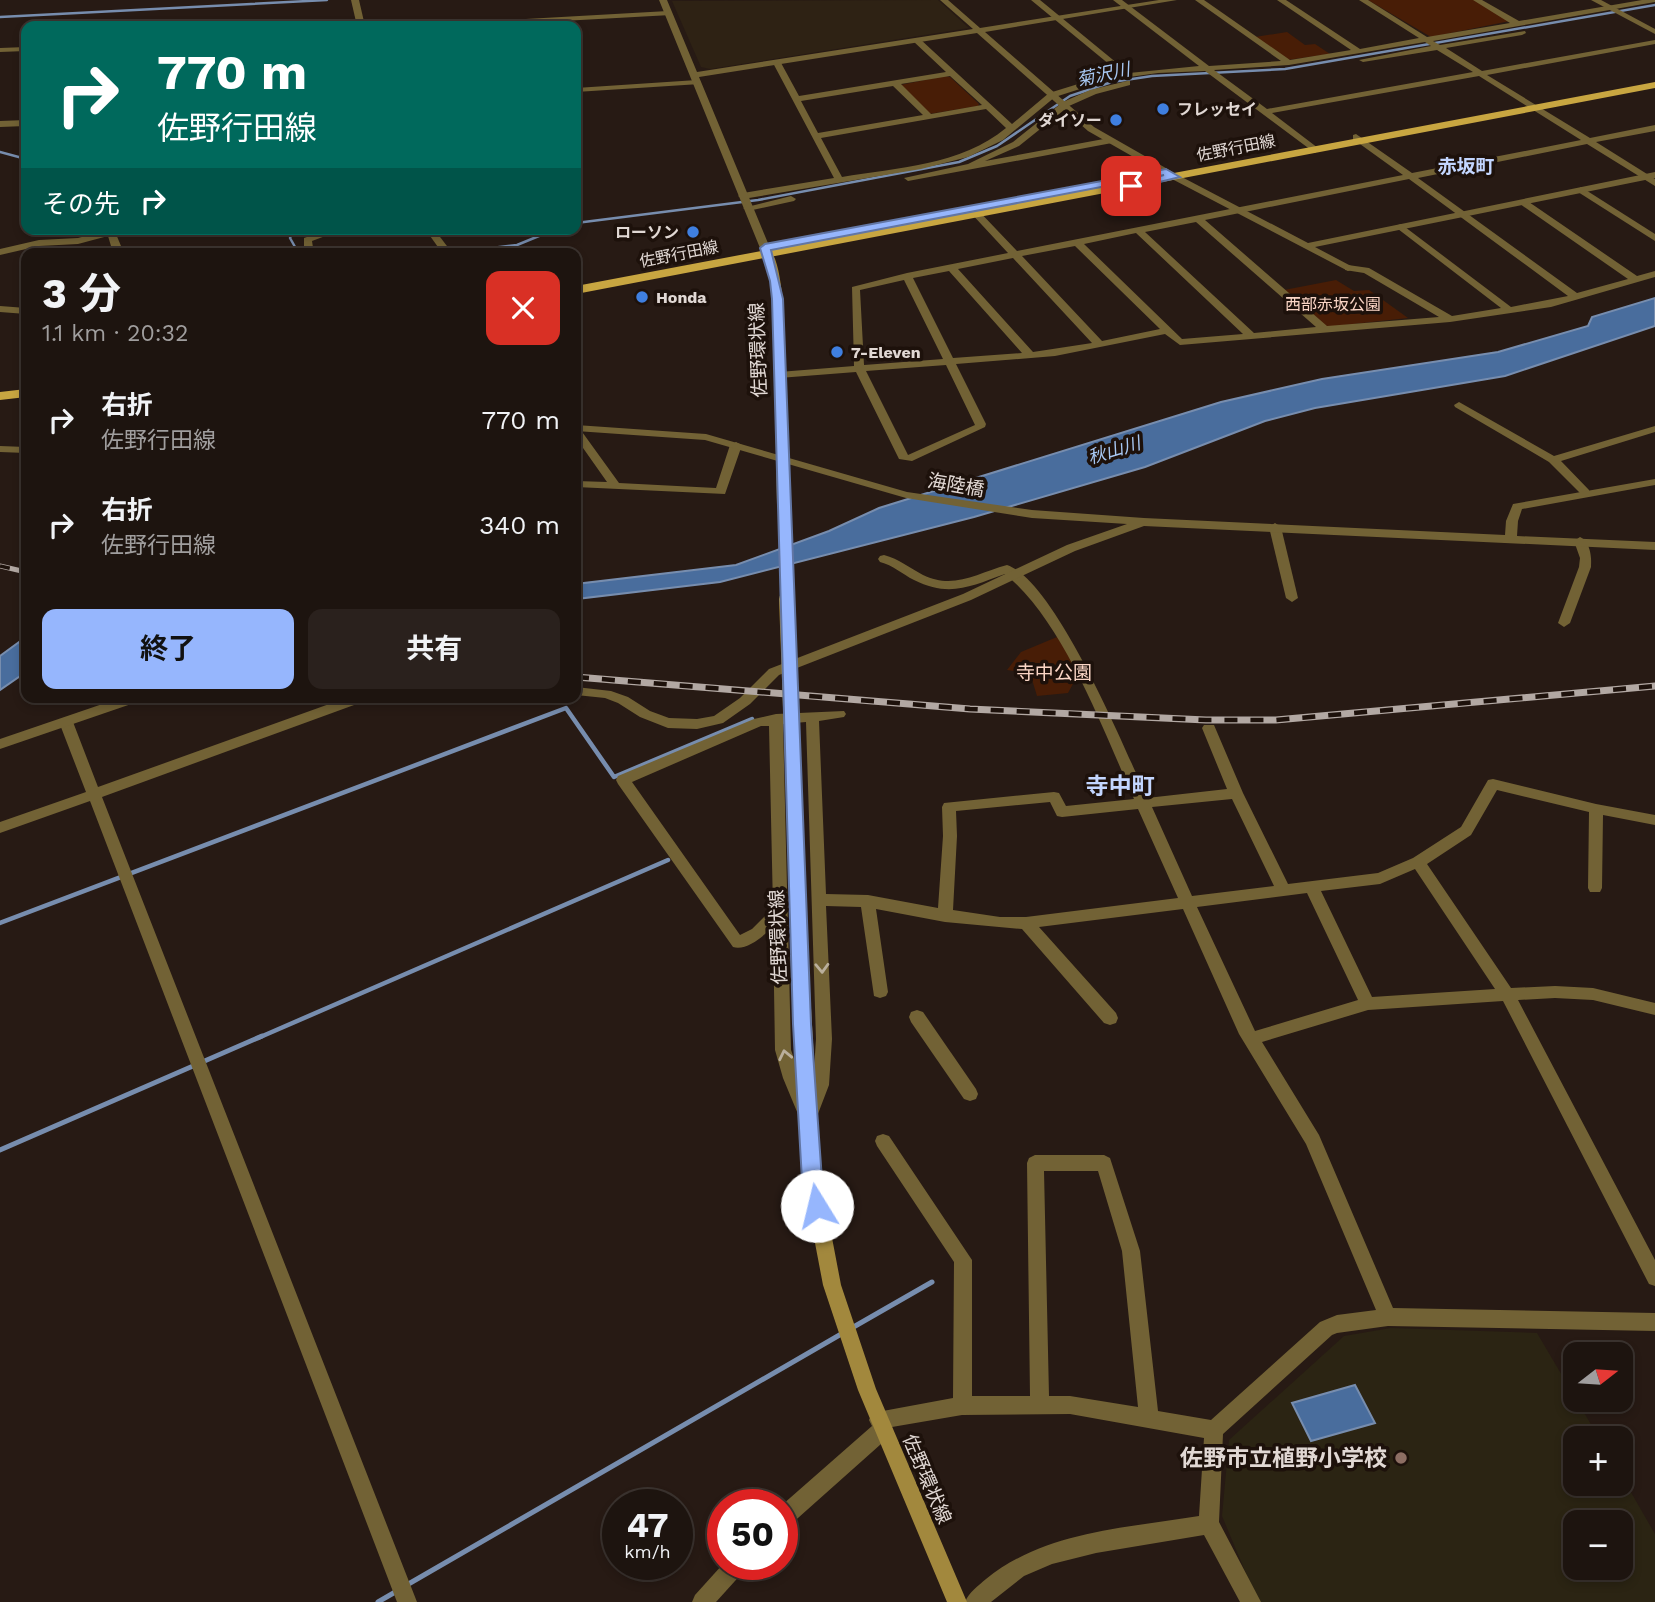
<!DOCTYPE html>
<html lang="ja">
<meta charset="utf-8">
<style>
:root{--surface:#1d140f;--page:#2a211d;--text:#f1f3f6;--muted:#a09e9e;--line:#3b332f;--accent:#96b6fd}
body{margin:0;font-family:"Work Sans","Noto Sans JP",sans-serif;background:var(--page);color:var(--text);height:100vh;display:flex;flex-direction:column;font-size:26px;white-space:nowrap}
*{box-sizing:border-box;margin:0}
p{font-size:23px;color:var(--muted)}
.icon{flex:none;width:38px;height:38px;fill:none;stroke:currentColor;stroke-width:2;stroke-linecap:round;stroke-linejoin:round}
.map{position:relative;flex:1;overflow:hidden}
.details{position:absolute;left:21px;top:248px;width:560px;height:455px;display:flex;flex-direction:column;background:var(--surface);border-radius:14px;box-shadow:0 4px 10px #0003,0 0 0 2px var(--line)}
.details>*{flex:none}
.top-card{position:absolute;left:21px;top:21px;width:560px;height:214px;border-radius:14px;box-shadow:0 4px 10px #0003,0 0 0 2px var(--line);background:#00695c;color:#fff;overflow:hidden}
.needle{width:46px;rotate:73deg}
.tools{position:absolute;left:1563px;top:1342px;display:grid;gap:14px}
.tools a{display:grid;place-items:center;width:70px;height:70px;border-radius:14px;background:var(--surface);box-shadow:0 4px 10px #0003,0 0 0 2px var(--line);font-size:35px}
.speed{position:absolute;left:602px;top:1489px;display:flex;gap:14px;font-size:35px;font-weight:700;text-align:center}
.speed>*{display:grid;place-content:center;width:91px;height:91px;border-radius:50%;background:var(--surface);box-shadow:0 4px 10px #0003,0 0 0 2px var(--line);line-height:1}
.speed small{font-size:18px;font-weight:400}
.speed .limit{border:10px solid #d22;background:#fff;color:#111}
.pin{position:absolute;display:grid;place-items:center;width:60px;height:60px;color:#fff;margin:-30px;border-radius:14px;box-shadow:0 4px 10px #0006}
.me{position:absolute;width:77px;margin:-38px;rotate:351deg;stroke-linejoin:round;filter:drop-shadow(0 0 5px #0008)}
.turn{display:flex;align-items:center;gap:24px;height:147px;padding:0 21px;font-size:32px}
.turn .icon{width:91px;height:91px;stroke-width:2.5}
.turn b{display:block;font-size:49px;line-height:60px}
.then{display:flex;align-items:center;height:66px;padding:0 21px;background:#0003;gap:14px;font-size:26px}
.round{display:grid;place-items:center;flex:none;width:74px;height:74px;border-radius:14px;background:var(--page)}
.headline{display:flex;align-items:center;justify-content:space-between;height:119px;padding:0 21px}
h1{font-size:42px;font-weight:700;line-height:52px}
.cta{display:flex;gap:14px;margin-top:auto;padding:14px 21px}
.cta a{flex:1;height:80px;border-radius:14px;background:var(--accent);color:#111;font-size:28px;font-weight:700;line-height:80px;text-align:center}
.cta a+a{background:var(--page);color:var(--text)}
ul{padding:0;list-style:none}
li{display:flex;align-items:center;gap:21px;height:105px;padding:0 21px}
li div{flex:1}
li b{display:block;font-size:26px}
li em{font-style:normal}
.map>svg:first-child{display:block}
.industrial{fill:#2e2214}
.education{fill:#2b2413;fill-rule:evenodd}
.green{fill:#481d06}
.water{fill:#496d9d;stroke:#778dae;stroke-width:2}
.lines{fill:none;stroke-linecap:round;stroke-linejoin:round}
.stream-far2{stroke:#778dae;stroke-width:2.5}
.stream-far1{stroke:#778dae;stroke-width:4.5}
.stream{stroke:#778dae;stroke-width:5}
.minor{fill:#726235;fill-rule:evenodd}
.tertiary{fill:#726235;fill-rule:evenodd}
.secondary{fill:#a2883d;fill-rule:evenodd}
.primary{fill:#c8a641;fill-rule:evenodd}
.rail-far1-casing{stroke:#b2a8a3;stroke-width:5}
.rail-casing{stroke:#b2a8a3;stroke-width:7}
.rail-far1{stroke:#1d110b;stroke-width:3.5;stroke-dasharray:10;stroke-linecap:butt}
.rail{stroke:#1d110b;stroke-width:4.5;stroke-dasharray:13;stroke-linecap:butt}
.secondary-bridge-far1{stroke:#a2883d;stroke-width:10}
.secondary-bridge{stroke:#a2883d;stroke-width:14}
.oneway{stroke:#baaf9c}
.route{fill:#96b6fd;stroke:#6276a4;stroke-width:2}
.shop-dot{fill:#3f7fe0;stroke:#1d110b;stroke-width:2.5}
.education-dot{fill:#8d6e63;stroke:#1d110b;stroke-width:2.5}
.labels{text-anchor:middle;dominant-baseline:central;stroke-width:7;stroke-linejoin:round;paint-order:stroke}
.far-poi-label{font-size:16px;font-weight:bold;fill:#e1d8d4;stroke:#1d110b;text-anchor:start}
.far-street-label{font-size:16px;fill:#e1d8d4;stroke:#1d110b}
.far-park-label{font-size:16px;fill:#fad5c5;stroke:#1d110b}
.far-water-label{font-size:18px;font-style:italic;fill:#a7c7f2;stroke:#1d110b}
.far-quarter-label{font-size:19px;font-weight:bold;fill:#c3d6ff;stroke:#1d110b}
.street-label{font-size:19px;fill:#e1d8d4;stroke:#1d110b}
.park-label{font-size:19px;fill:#fad5c5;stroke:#1d110b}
.quarter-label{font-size:23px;font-weight:bold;fill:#c3d6ff;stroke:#1d110b}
.near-poi-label{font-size:23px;font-weight:bold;fill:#e1d8d4;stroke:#1d110b;text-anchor:end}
</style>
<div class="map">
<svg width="1655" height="1602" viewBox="0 0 1655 1602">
<rect width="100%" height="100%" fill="#271a14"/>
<polygon class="industrial" points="938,0 969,28 710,69 701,67 672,1"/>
<path class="education" d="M1391,1328L1537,1333L1599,1438H1575V1484H1620L1621,1475L1655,1534V1602H1258L1222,1516L1229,1440L1344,1336ZM1575,1522H1620V1568H1575Z"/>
<g class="green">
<polygon points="1368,0 1474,0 1510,21 1431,37"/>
<polygon points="1287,32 1305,45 1315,44 1330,54 1287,60 1255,37"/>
<polygon points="945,76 950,77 979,104 978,106 929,114 900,85"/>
<polygon points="1336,280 1354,291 1369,290 1408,318 1326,327 1284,290"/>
<polygon points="1057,637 1080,671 1068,693 1037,696 1030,673 1007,670 1021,652"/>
</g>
<g class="water">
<polygon points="1655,298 1655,326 1505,376 1315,408 1265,421 1145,467 974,517 720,582 576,599 576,584 736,565 829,531 879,508 1221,402 1322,379 1498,352 1588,326 1592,317"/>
<polygon points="26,637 26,672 0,690 0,656"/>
<polygon points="1355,1385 1375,1423 1311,1441 1292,1403"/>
</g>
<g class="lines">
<g class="stream-far2">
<polyline points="0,17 327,0"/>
<polyline points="0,152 26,159"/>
<polyline points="576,223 758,200 959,162 997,146 1070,96 1112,82 1152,76 1285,69 1655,5"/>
<polyline points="294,229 290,238 299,254"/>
<polyline points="316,254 350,248 398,254"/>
<polyline points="441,254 517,245 556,229"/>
</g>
<g class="stream-far1">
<polyline points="0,923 566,708 614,777 752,719"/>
<polyline points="258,1038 668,860"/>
</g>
<g class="stream">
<polyline points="0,1150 262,1036"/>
<polyline points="850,1329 932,1282"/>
<polyline points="405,1586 843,1333"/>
<polyline points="378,1602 397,1591"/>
</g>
<g class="minor">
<polygon points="351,0 359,0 365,26 357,26"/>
<path d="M1031,0H1040L1129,73L1199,66L1113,0H1122L1209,66L1281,61L1195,0H1204L1290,60L1351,50L1277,0H1286L1360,49L1419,38L1359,0H1368L1427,37L1510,23L1473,0H1482L1519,21L1642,0H1655V2L1433,41L1440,45L1525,31L1526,33L1522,35L1446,48L1482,71L1655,40V44L1487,75L1590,138L1655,125V131L1596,142L1655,179V186L1587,144L1418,178L1577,293L1628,279L1520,204V200H1526L1637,276L1655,271V277L1551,307L1450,322L1180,345L1165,334L1055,356L956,364L986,424L985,427L912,461L899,459L856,372L779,378L774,375L779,372L854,366L852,287L907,273L1008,253L969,211V207H975L1017,251L1403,175L1353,139V135L1356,134L1412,173L1581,140L1479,76L1272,113L1318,148L1319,150L1315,153L1205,71L1158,73L1108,80L1055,97L1003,140L968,157L921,169L743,199L738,196L743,193L834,178L773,63L774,61H780L799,96L946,72L913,41L920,39L1012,124L1049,93L1104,76L1121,74ZM1425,42L1431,46L1359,60L1363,62L1437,50L1473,72L1267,109L1214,70L1289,65ZM950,76L982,105L931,114L901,84ZM893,86L923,115L818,133L801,101ZM986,109L1006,128C962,165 896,168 842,177L821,138ZM1409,179L1568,296L1511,307L1401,224L1398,225V229L1501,308L1452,316L1369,268L1348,265L1345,266V270L1364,273L1439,317L1327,326L1205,220ZM1196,222L1316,327L1254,333L1145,232ZM1136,233L1243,334L1182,339L1084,244ZM1075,246L1160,329L1102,341L1022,256ZM1013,258L1092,343L1033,352L958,269ZM949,271L1022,353L953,358L913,278ZM904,280L943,359L864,365L860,290ZM946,365L975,425L908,455L866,371Z"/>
<polygon points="668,11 671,11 671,15 474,26 434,26 438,24"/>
<polygon points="26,47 26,51 0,52 0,48"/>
<polygon points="697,80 701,82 700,84 576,92 576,88"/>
<polygon points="1127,81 1130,81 1130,85 1096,94 1069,106 1019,146 985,161 1109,138 1112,139 1112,143 908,181 904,178 968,164 1013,142 1063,102 1090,90"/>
<polygon points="26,120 26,126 0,127 0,121"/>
<polygon points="1581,187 1655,234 1655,241 1578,192 1577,190"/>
<polygon points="791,196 796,199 794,201 748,211 743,208"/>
<polygon points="112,229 128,229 116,234 121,246 118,254 108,254 111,246 108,236 78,244 39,246 0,255 0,249 39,240 78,238"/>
<polygon points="159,229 172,229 168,232"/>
<polygon points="330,229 344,229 312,241 314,254 304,254 304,238"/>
<polygon points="425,229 434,229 453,254 443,254"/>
<polygon points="0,306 26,308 26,314 0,312"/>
<polygon points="1459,402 1554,456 1655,426 1655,432 1561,461 1589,490 1589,494 1581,494 1549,462 1455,407 1454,405"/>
<polygon points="576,428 580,429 619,483 716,488 730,445 736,442 742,445 725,494 576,487 576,481 607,482 576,438"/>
<polygon points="0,446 26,447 26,453 0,452"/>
<polygon points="1275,523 1281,527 1298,598 1292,602 1286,598 1269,527"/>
<path d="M1580,537C1590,541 1592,557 1591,567L1570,623L1564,627L1558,623L1579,567L1580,558L1574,541Z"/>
<path d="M884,555C899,559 910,568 923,575C954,590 977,573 1007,565C1056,582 1125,749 1147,798L1227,789L1202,728L1204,725H1214L1243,793L1288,884L1378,873L1413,858L1461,827L1488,780L1493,779L1596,804L1655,815V825L1603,815L1602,888L1600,892H1590L1588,888L1589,812L1497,790L1471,835L1427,864L1511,988L1555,986L1593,988L1655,1003V1015L1593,1000L1555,998L1518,1000L1655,1260V1286L1649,1284L1503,1001L1368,1010L1262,1042L1319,1135L1393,1308L1655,1313V1331L1388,1326L1337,1333L1332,1335L1223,1434L1219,1522L1261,1602H1240L1204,1535L1096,1553L1052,1564L1024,1576L991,1602H965C969,1592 978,1586 986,1579C1045,1531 1127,1528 1199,1516L1204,1438L1070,1414L962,1415L892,1427L890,1436L789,1526L782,1529V1505L872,1426L869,1420L872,1413L953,1398L954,1262L877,1146L875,1141L877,1136L883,1134L889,1136L972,1260V1396H1030L1027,1163L1029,1158L1035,1155H1104L1110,1158L1140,1251L1158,1411L1211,1420L1320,1322L1337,1315L1376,1310L1306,1144L1239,1034L1183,909L1039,927L1116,1013L1118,1018L1116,1023L1110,1025L1104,1023L1022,929L945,922L876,909L888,992L886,996L880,998L874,996L861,907L826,906L832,1039L829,1085L816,1119L810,1121L800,1119L783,1078L775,1050L773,927C763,936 747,951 733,947L618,784L616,780L618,776L754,719L776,714L844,711L846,714L844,717L819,721L826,894L868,895L938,908L943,836L942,807L944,803L1054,792L1059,793L1066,806L1134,799C1103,730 1064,622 1005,574C971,586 950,598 914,580C902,574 893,565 880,562L878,559L880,556ZM806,722L816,1039L813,1085L808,1098L791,1050L783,724ZM761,726H769L773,908L752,929L740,935L632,782ZM1232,799L1274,886L1192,896L1152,807ZM1050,802L1057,816L1062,817L1138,809L1178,898L1026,917H1000L953,910L957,836L956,811ZM1415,869L1495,989L1372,997L1321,891L1380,884ZM1307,893L1358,1000L1255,1031L1197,907ZM1044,1171H1098L1122,1251L1138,1407L1070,1396H1049Z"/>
<polygon points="346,698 366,698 365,701 102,797 417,1602 397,1602 90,801 0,833 0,822 86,792 59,722 61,719 66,717 73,722 98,787"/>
<polygon points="917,1010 923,1012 976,1089 978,1094 976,1099 970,1101 964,1099 911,1022 909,1017 911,1012"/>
<polygon points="723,1564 747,1564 744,1571 716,1602 692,1602 695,1595"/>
</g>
<g class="tertiary">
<polygon points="659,0 667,0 697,72 973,29 940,0 948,0 980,28 1159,0 1177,0 985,32 1094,127 1178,175 1308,243 1655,172 1655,178 1315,247 1351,266 1351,270 1348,271 1172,179 1088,131 977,33 699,77 770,248 765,251 760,248"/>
<polygon points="1591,0 1601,0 1655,29 1655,34"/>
<polygon points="576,425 706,434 907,492 1032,510 1144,518 1505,535 1506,521 1513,504 1655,479 1655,485 1522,509 1518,521 1517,536 1655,542 1655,550 1144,526 1075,551 971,600 779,675 750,704 723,723 697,729 668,728 640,717 618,703 605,698 576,695 576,687 611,691 628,697 650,711 669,718 697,719 714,716 740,698 769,669 963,594 1067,545 1127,524 1032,518 906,498 705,440 576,431"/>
<polygon points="120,698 141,698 140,701 0,749 0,739"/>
</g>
<g class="secondary">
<path d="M765,245C779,254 780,283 783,299L789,505L783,508L777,505L773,299L768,269L760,248Z"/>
<polygon points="796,864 801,866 803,870 821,1180 841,1285 876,1389 967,1602 947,1602 858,1390 823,1285 803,1180 789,870 791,866"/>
</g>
<g class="primary">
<polygon points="1655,82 1655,88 576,294 576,286"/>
<polygon points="26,389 26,397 0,400 0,392"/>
</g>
<g class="rail-far1-casing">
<polyline id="rail-far1" points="0,566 26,572"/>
</g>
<g class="rail-casing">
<polyline id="rail" points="576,677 970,709 1206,720 1276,720 1655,686"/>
</g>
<use href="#rail-far1" class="rail-far1"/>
<use href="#rail" class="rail"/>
<polyline class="secondary-bridge-far1" points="783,505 786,601"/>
<polyline class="secondary-bridge" points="786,599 796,870"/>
</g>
<defs><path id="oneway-chevron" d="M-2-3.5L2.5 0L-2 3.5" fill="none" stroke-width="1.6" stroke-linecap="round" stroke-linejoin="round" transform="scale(1.75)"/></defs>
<g class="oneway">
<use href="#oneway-chevron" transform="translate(822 968) rotate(88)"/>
<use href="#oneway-chevron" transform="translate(785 1055) rotate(-102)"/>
</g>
<polygon class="route" points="1166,169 1180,177 1131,189 1126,186 1164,175 771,250 783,299 811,1024 822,1180 827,1206 824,1212 817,1215 810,1212 802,1180 793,1024 772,299 770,281 760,248 765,244"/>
<g class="shop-dot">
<circle cx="1163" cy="109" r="7"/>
<circle cx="1116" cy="120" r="7"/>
<circle cx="693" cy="232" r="7"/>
<circle cx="642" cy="297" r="7"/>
<circle cx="837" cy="352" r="7"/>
</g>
<circle class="education-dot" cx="1401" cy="1458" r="7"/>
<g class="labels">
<g class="far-poi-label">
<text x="1177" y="109">フレッセイ</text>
<text x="1102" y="120" text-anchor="end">ダイソー</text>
<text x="679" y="232" text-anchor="end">ローソン</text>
<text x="656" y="297">Honda</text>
<text x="851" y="352">7-Eleven</text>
</g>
<g class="far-street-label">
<text transform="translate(1236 148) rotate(-11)">佐野行田線</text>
<text transform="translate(679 254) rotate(-11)">佐野行田線</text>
</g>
<g class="far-park-label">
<text x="1333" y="304">西部赤坂公園</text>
</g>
<g class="far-water-label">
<text transform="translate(1103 74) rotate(-12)">菊沢川</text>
<text transform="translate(1114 450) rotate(-17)">秋山川</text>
</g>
<g class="far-quarter-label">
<text x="1466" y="166">赤坂町</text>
</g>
<g class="street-label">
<text transform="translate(758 350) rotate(-92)">佐野環状線</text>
<text transform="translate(956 485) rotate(10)">海陸橋</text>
<text transform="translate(778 937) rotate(-92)">佐野環状線</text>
<text transform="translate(927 1479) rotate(67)">佐野環状線</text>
</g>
<g class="park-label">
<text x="1054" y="672">寺中公園</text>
</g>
<g class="quarter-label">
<text x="1120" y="786">寺中町</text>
</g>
<g class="near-poi-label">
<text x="1387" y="1458">佐野市立植野小学校</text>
</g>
</g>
</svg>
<div class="tools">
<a><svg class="needle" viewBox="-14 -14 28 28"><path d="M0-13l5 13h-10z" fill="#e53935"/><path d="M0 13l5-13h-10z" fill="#a09e9e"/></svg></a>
<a>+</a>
<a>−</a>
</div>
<div class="speed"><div>47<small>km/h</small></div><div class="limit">50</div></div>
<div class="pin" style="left:1131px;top:186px;background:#d93025"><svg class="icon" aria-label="arrive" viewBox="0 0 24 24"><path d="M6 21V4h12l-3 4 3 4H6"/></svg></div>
<svg class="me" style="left:817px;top:1206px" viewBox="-20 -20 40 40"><circle r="19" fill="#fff"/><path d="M0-13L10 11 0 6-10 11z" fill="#96b6fd"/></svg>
<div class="top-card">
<div class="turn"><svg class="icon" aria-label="right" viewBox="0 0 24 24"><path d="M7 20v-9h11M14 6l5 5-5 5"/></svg><div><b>770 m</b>佐野行田線</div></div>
<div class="then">その先<svg class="icon" aria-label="right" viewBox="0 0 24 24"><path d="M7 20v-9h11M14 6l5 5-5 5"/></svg></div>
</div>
<section class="details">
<div class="headline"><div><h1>3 分</h1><p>1.1 km · 20:32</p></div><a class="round" style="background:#d93025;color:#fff"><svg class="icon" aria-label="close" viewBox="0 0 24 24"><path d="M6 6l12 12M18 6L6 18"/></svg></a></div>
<ul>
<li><svg class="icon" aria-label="right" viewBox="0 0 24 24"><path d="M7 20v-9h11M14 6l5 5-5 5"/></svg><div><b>右折</b><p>佐野行田線</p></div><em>770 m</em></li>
<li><svg class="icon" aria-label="right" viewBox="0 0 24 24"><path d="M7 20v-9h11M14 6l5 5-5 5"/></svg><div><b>右折</b><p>佐野行田線</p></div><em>340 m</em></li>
</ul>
<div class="cta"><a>終了</a><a>共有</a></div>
</section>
</div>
